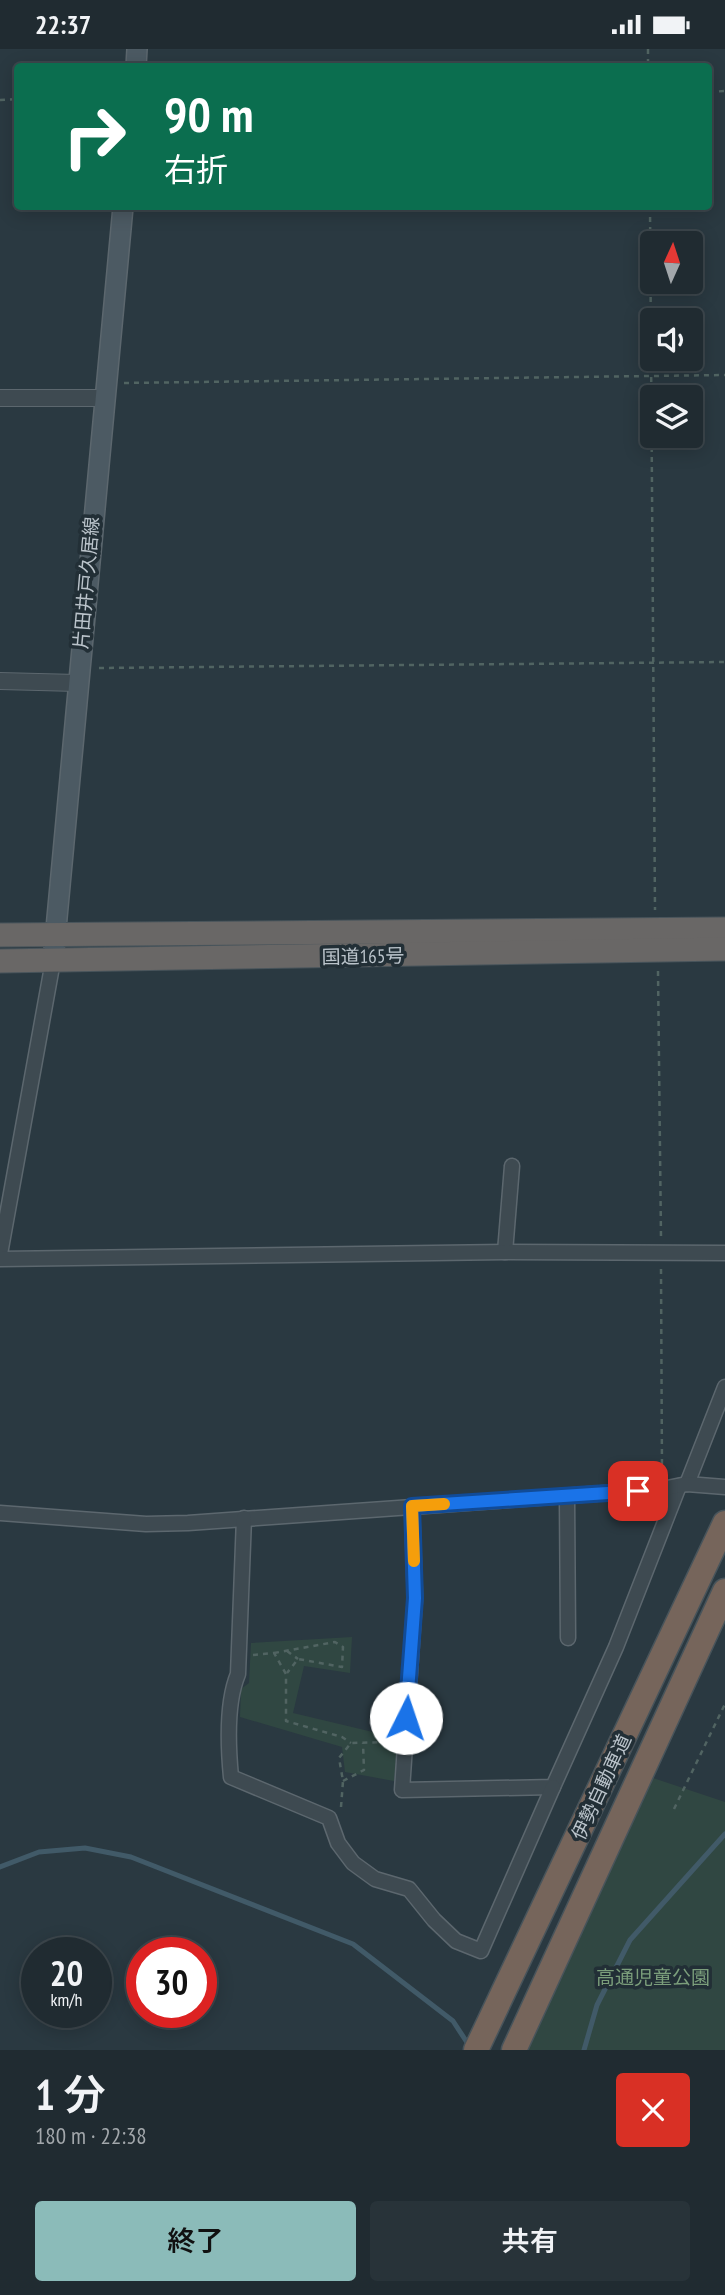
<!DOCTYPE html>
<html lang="ja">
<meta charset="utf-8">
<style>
:root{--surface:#202b31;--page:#283339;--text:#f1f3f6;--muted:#a2a7ab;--line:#3d474d;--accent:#8bbbb9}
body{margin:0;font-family:"PT Sans Narrow","Noto Sans JP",sans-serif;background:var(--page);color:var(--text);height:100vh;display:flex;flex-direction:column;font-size:26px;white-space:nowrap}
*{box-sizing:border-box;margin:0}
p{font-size:23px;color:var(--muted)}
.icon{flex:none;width:38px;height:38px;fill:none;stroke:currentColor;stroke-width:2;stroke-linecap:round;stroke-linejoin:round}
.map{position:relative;height:2001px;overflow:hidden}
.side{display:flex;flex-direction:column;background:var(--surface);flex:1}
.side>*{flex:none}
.top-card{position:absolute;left:14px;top:14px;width:698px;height:147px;border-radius:7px;box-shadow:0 4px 18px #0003,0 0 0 2px var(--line);background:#0b6e4f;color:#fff;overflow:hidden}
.needle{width:46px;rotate:3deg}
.tools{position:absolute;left:640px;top:182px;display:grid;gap:14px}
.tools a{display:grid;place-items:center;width:63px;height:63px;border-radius:7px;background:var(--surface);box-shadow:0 4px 18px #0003,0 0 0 2px var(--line);font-size:35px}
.speed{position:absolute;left:21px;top:1888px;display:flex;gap:14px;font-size:35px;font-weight:700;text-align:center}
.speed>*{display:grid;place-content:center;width:91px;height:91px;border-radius:50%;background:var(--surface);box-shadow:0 4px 18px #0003,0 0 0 2px var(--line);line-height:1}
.speed small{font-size:18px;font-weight:400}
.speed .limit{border:10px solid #d22;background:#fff;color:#111}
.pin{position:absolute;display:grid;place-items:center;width:60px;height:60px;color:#fff;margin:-30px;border-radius:14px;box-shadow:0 4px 10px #0006}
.me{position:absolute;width:77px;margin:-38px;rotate:4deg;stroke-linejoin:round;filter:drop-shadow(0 0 5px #0008)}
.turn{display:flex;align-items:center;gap:24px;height:147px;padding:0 35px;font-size:32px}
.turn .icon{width:91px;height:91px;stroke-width:2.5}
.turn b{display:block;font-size:49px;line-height:60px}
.round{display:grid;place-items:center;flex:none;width:74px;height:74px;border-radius:7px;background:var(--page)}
.headline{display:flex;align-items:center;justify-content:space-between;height:119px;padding:0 35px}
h1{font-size:42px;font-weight:600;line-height:52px}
.cta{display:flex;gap:14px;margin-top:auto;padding:14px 35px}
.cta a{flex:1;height:80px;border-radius:7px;background:var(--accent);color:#111;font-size:28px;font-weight:600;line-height:80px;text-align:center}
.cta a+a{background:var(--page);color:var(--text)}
.status{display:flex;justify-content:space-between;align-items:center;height:49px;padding:0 35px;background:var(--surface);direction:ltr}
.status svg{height:19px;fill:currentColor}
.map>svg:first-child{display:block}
.green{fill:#304742}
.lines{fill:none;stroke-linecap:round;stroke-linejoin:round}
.stream{stroke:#415a68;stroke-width:5}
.minor-casing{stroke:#5c676e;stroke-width:17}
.tertiary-casing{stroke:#5c676e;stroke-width:18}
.secondary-casing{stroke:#5c676e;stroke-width:22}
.trunk-casing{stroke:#48545b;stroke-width:25}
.motorway-casing{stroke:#48545b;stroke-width:27}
.path{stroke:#516462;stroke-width:2.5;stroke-dasharray:5 5;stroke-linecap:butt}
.minor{stroke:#3e4a51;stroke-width:14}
.tertiary{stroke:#3e4a51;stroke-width:16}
.secondary{stroke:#4c5a63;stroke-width:19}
.trunk{stroke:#696766;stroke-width:23}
.motorway{stroke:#76655b;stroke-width:24}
.route-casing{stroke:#114b97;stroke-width:18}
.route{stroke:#1a73e8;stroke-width:12}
.slow{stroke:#f59e0b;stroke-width:12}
.labels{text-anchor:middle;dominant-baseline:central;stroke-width:7;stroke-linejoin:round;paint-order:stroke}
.street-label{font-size:19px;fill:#bbc4cb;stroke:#222f36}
.park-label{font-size:19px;fill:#7b9e7b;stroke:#222f36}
</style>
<div class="status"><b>22:37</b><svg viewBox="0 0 49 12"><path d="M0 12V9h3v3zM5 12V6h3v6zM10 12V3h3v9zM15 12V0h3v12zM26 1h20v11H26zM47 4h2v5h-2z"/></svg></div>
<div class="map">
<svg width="725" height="2001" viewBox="0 0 725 2001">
<rect width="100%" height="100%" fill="#2a3941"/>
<g class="green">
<polygon points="352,1588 350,1624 304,1617 293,1664 398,1689 394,1732 345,1723 342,1698 240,1668 241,1640 249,1634 251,1594"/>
<polygon points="647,1727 725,1753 725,2001 520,2001"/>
</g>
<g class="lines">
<g class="stream">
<polyline points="0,1818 39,1803 85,1799 131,1808 353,1895 453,1972 470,1998"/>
<polyline points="584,2001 597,1956 630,1891 725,1785"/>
</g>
<g class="minor-casing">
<g id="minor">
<polyline points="505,1203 512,1117"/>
<polyline points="0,1205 53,912"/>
<polyline points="0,1210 505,1203 725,1204"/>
<polyline points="687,1435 725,1338"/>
<polyline points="567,1447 568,1589"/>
<polyline points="412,1457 415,1549 402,1741 553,1738 616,1598 679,1437"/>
<polyline points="0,1464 146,1475 188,1474 662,1440 687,1435 725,1438"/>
<path d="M244,1469L238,1625C226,1654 228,1697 231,1728L329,1769L338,1794L353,1814L375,1830L409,1840L434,1871L456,1892L481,1902L553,1738"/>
</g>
</g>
<g class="tertiary-casing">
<g id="tertiary">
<polyline points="0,349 104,349"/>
<polyline points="0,632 77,634"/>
</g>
</g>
<g class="secondary-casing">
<g id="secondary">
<polyline points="136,18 137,0"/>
<polyline points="53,912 123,158"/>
</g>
</g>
<g class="trunk-casing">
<g id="trunk">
<polyline points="0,886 725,880"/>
<polyline points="0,912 725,900"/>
</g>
</g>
<g class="motorway-casing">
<g id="motorway">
<polyline points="476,2001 725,1474"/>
<polyline points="514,2001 725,1542"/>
</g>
</g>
<g class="path">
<polyline points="648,0 648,18"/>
<polyline points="709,43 725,42"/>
<polyline points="0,51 18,50"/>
<polyline points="650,158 655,861"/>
<polyline points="124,334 725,326"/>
<polyline points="99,619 725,613"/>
<polyline points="658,922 661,1189"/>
<polyline points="661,1220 662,1423"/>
<polyline points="287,1602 298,1610"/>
<polyline points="274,1604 335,1593 343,1598 342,1618 298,1610 287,1624"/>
<polyline points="253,1606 274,1604 286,1625 286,1672 342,1688 351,1694"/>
<polyline points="343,1732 364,1721 363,1694"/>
<polyline points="341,1758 343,1732 339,1709 351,1694 391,1693"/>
<polyline points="674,1760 725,1655"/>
</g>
<use href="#minor" class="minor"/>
<use href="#tertiary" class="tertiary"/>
<use href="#secondary" class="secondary"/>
<use href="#trunk" class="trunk"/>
<use href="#motorway" class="motorway"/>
</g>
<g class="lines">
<g class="route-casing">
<polyline id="route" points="406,1669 415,1549 412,1457 638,1442"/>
</g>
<use href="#route" class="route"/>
<polyline class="slow" points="414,1512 412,1457 444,1455"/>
</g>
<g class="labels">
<g class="street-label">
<text transform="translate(86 534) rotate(-85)">片田井戸久居線</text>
<text transform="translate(363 907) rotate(-1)">国道165号</text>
<text transform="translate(601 1738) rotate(-65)">伊勢自動車道</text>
</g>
<g class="park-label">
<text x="653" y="1928">高通児童公園</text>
</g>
</g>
</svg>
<div class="tools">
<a><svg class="needle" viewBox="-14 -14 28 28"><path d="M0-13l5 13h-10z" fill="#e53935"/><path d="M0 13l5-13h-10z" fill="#a2a7ab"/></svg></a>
<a><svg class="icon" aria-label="sound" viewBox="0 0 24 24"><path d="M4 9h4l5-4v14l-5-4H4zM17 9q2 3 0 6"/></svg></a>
<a><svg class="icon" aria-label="layers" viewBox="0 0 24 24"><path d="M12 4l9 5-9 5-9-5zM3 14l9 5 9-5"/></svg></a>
</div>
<div class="speed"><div>20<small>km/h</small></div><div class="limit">30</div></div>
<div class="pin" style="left:638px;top:1442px;background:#d93025"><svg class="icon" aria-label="arrive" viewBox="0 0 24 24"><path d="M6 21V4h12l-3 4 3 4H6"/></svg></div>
<svg class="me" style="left:406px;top:1669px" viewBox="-20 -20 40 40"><circle r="19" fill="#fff"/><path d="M0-13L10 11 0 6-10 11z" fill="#1a73e8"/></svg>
<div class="top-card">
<div class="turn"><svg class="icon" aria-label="right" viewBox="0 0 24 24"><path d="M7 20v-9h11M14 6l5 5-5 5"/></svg><div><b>90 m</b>右折</div></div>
</div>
</div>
<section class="side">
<div class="headline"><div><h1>1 分</h1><p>180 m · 22:38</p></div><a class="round" style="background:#d93025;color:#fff"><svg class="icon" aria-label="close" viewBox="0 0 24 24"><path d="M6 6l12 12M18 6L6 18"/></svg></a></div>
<div class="cta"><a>終了</a><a>共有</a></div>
</section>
